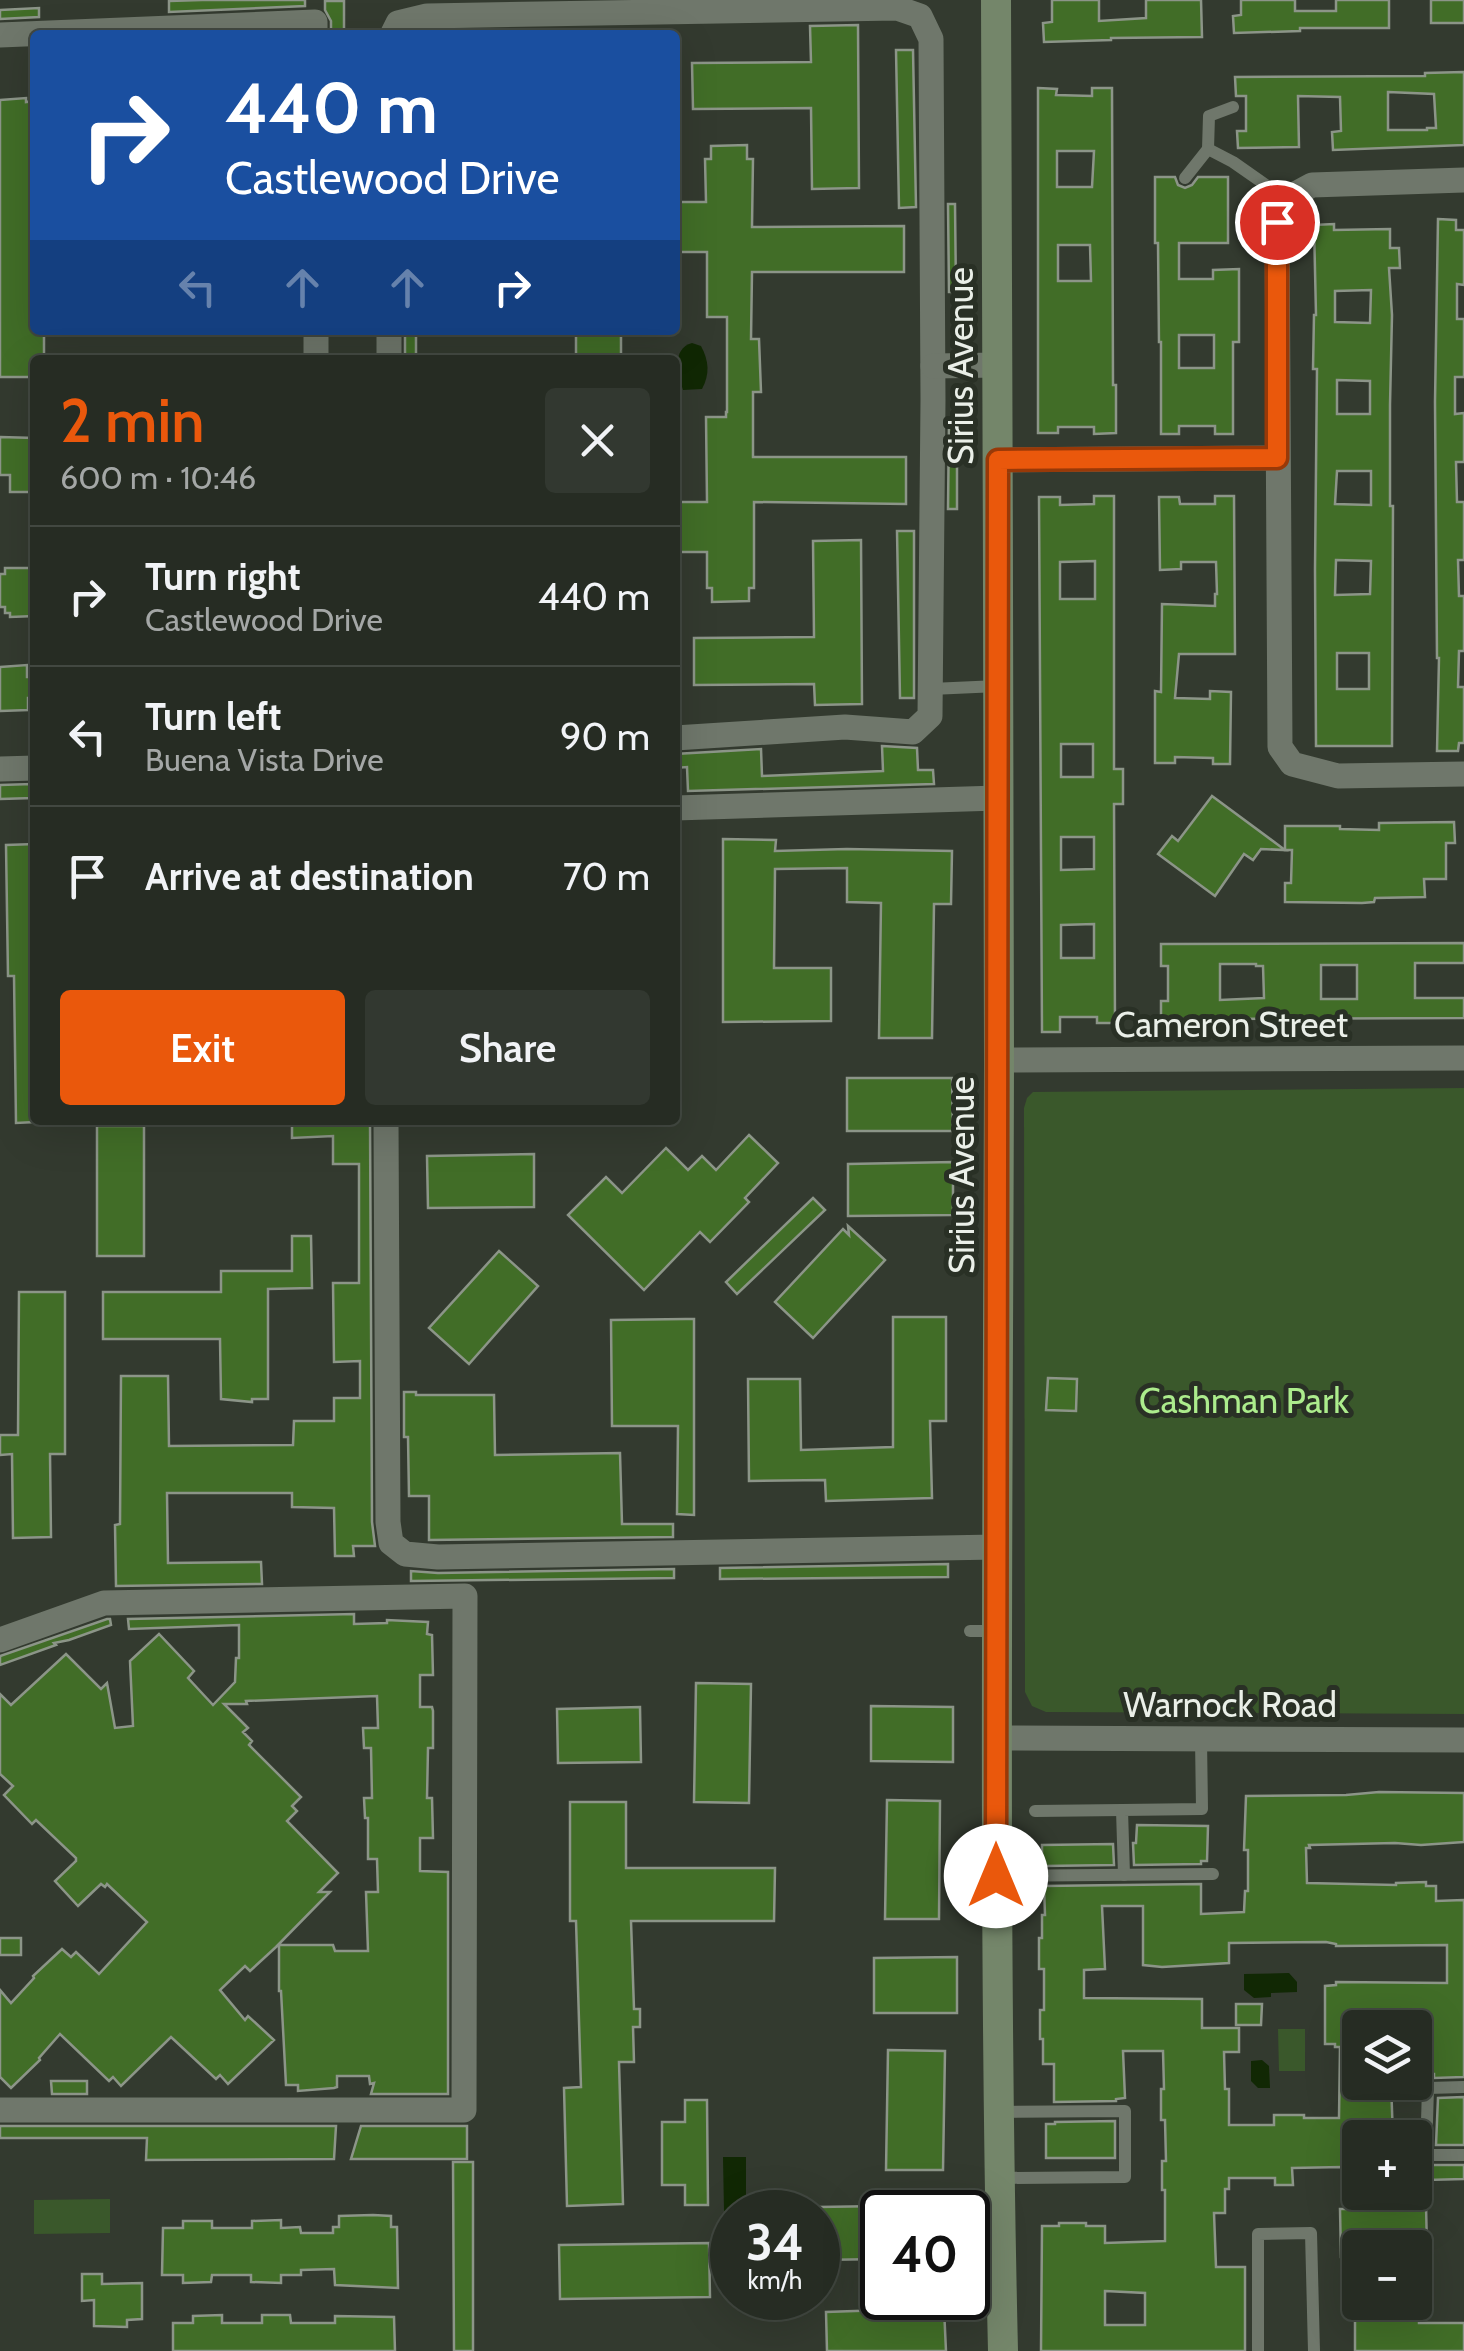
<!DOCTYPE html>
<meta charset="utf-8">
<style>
:root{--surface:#262c23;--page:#323830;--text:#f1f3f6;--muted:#a4a7a6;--line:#424841;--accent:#ea580c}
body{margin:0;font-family:Cabin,sans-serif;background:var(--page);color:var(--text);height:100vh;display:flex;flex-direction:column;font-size:38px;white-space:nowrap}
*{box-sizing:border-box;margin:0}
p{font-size:32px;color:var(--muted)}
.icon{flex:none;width:55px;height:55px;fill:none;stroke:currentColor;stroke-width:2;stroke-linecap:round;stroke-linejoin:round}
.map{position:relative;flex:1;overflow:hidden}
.drawer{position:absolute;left:30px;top:355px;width:650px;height:770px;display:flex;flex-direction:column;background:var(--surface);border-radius:10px;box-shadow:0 10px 40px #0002,0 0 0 2px var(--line)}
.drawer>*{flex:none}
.hud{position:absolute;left:30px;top:30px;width:650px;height:305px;border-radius:10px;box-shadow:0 10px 40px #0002,0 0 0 2px var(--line);background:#1a4fa0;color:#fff;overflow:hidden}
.buttons{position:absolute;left:1342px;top:2010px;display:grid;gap:20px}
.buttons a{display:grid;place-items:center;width:90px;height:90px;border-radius:10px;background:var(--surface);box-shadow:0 10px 40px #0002,0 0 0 2px var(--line);font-size:50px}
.speed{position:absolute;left:710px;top:2190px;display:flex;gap:20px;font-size:50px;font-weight:700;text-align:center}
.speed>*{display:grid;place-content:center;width:130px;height:130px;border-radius:50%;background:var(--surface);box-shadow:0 10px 40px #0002,0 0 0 2px var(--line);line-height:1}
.speed small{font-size:25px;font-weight:400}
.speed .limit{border:5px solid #111;border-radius:15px;background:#fff;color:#111}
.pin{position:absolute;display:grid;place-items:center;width:85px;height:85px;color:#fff;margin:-42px;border:5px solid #fff;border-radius:50%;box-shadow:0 2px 10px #0007}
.me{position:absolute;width:110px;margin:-55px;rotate:0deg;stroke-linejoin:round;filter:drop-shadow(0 0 8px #0008)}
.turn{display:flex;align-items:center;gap:35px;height:210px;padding:0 30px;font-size:45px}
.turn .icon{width:130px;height:130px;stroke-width:2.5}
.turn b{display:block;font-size:70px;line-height:85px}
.lanes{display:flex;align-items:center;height:95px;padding:0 30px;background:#0003;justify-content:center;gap:50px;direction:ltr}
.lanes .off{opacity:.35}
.round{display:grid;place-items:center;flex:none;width:105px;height:105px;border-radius:10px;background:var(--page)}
.head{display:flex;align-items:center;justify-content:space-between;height:170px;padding:0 30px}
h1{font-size:60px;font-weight:600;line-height:75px;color:var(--accent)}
.cta{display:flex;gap:20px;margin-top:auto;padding:20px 30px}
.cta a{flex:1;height:115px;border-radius:10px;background:var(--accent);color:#fff;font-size:40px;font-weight:600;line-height:115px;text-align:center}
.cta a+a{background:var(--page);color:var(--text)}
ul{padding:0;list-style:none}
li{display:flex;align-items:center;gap:30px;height:140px;padding:0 30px;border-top:2px solid var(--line)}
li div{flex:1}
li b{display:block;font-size:38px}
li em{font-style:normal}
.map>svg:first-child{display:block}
.green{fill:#3a582b}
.water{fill:#112804}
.building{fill:#416d27;stroke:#8c9588;stroke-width:2.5;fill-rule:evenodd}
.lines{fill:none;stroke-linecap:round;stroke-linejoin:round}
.lane{stroke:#6f776b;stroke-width:12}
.street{stroke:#6f776b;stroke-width:25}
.secondary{stroke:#74866a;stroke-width:30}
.route-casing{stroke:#983908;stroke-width:25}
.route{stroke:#ea580c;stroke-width:18}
.labels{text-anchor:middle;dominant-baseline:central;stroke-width:10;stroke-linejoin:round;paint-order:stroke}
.street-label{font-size:35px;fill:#eaefe8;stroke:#293025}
.park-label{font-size:35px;fill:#acec8c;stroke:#293025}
</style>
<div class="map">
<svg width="1464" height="2351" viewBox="0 0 1464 2351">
<rect width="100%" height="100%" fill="#333a2f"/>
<g class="green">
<polygon points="1464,1088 1464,1714 1046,1712 1032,1706 1025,1692 1024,1108 1027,1098 1033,1092"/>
<polygon points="1278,2029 1305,2029 1305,2071 1279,2071"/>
<polygon points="110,2199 110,2233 34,2234 34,2200"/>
</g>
<g class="water">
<path d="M692,343L701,346C709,361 710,374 702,389L683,390C678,374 671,349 692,343Z"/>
<polygon points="1289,1973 1297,1982 1297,1992 1271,1993 1271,1997 1254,1998 1244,1990 1244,1974"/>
<polygon points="1262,2060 1269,2066 1270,2088 1258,2088 1251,2081 1251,2061"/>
<polygon points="723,2157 746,2157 746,2211 724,2211"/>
</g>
<g class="building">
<polygon points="202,0 305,0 305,6 169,12 169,1"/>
<polygon points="1052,0 1099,0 1099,21 1146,18 1146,0 1201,0 1202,37 1111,38 1111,40 1044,42 1043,23 1052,22"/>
<polygon points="1241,0 1295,0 1295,11 1336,11 1336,0 1389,0 1389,28 1300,28 1300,31 1234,33 1233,16 1241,15"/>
<rect x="1431" y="0" width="33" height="23"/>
<polygon points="325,1 344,1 344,35 331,35 331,21 325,10"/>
<polygon points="39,8 39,17 0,19 0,10"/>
<polygon points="858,25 859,188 812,189 811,108 693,109 692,63 811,62 810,26"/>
<polygon points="896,50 913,50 916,207 899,208"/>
<path d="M1464,72V145L1333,150L1332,132L1341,131L1340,97L1298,96L1299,147L1238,148L1237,131H1246V96H1236L1235,77L1425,76V73ZM1388,92L1434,94L1436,128H1427V130H1388Z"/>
<path d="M1038,88L1057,89L1056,95L1092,96V88H1112L1113,385H1116V433L1094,434V427H1058V433H1038ZM1057,151H1094L1092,187H1057ZM1058,245H1090L1091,281H1058Z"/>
<polygon points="26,98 26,102 35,101 35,159 32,159 35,196 35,330 44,330 44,360 35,360 35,377 0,377 0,100"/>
<polygon points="747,145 747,159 753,159 752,227 904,226 904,272 752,272 751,339 759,339 761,392 753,392 753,457 906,457 906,504 754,502 754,588 749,588 749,601 712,602 712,588 707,588 707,552 675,552 675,502 707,502 706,417 726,417 726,412 727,412 727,317 707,317 707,252 675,252 675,202 706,202 705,159 711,159 711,146"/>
<path d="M1155,177H1175L1178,185L1185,188L1192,185L1198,177H1228V243H1179V279H1213V270L1239,269V342H1233V434H1215V426H1179V434H1161V342H1159L1158,243H1155ZM1179,335H1214V368H1179Z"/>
<polygon points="948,204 955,204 956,292 949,292"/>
<polygon points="1438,219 1456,220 1456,230 1464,230 1464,285 1457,284 1457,319 1464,319 1464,377 1455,377 1455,414 1464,413 1464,462 1456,462 1457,502 1464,502 1464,560 1458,560 1459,596 1464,596 1464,651 1459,651 1458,687 1464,687 1464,743 1459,743 1458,751 1437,751 1439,658 1437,658 1435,402"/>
<path d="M1334,224V230L1390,229V248H1399L1400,268H1389L1392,315L1390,405V506H1393L1392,746H1316L1315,569L1317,369H1313L1314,315H1316L1314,225ZM1371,290L1370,323L1335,322V291ZM1337,380L1370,381V414H1337ZM1337,471H1371V505L1335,504ZM1336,560L1371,561L1370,594L1335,595ZM1337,653H1369V689H1337Z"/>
<rect x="405" y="330" width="11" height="30"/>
<rect x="576" y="330" width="45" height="30"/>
<polygon points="949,423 957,423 957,509 948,509"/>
<polygon points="0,437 35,438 35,492 10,492 10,475 0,475"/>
<path d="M1094,496H1114V769H1123V804H1114L1115,1023H1097V1017H1060V1032H1042L1039,497H1060V505L1094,504ZM1095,561V599H1060V562ZM1061,744H1093V777H1061ZM1061,837H1094V869L1061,870ZM1094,924V958H1061V925Z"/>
<polygon points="1215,496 1234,496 1235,654 1179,654 1175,698 1210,699 1210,691 1231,692 1230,764 1213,764 1213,758 1175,757 1175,763 1155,763 1155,691 1161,692 1162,604 1215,606 1215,594 1217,594 1216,562 1181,562 1181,569 1160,570 1159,497 1179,497 1180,504 1215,504"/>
<polygon points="897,531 914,531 914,698 900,698"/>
<polygon points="861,540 862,704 815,705 814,684 694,685 694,638 814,637 813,541"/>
<polygon points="5,568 35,568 35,616 10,617 10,613 5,613 5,607 0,607 0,574 5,574"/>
<polygon points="27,665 27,677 30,677 31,698 28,698 28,710 0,711 0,667"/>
<polygon points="882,746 917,748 918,770 933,770 934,784 688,791 687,767 675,768 675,754 761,749 762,776 883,771"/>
<polygon points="32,784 33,798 0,799 0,785"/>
<polygon points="1212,796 1285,850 1261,849 1253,860 1244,854 1215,896 1158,854 1172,836 1178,841"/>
<polygon points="1454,822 1455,843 1446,843 1446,879 1424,879 1425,897 1375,898 1374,902 1362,903 1285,902 1285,883 1291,883 1292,850 1285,850 1285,826 1340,826 1340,829 1379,830 1379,823"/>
<polygon points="723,839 776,840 775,851 847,849 952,851 951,904 934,904 932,1038 879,1038 881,903 847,902 847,868 775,869 774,968 831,968 831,1021 723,1022"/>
<polygon points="35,844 35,1122 16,1123 14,976 8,976 6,845"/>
<path d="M1464,943V963H1415V998H1464V1018L1161,1019V1001H1168V966H1161V944ZM1220,964H1256V966H1263L1264,998L1220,1000ZM1321,965H1357V999H1321Z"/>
<polygon points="847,1078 952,1078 953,1131 847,1131"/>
<polygon points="292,1120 370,1120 372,1522 375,1546 353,1546 354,1556 335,1556 334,1508 292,1507 292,1493 167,1493 168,1563 261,1562 262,1584 116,1586 115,1525 120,1524 121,1376 168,1376 169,1446 293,1445 294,1421 334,1421 334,1398 360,1398 360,1361 334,1362 333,1283 359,1283 359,1164 333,1164 333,1136 292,1138"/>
<rect x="97" y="1126" width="47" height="130"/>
<polygon points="749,1135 778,1163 745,1198 749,1202 710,1242 700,1232 644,1290 568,1215 606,1177 622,1193 666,1148 688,1170 702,1156 716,1170"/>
<polygon points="534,1154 534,1207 428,1208 427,1156"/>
<polygon points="953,1162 953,1215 848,1216 848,1164"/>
<polygon points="813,1198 825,1210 737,1294 726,1282"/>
<polygon points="848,1226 885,1260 813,1338 775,1302 843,1229 849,1235"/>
<polygon points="292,1236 311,1236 312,1288 268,1289 268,1399 252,1399 252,1402 221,1399 220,1339 103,1339 103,1292 221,1292 221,1271 292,1271"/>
<polygon points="499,1251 538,1286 469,1364 429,1328"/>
<polygon points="19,1292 65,1292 65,1454 50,1454 51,1537 13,1538 12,1454 0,1455 0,1435 18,1435"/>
<polygon points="893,1317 946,1317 946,1421 930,1421 932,1498 826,1501 825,1480 749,1481 748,1379 800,1379 801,1450 893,1447"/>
<polygon points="686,1319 694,1319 694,1515 677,1514 678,1426 612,1426 611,1320"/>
<polygon points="1048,1378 1077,1379 1076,1411 1046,1410"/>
<polygon points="404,1392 416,1392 416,1395 494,1395 495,1455 620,1453 622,1524 673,1524 673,1537 429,1540 429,1496 409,1496 408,1437 404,1437"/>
<polygon points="948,1564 948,1577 720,1579 720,1568"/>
<polygon points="674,1569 674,1578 411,1581 411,1571 438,1573"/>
<polygon points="354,1614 354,1624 387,1623 387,1620 428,1622 427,1634 432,1635 433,1675 420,1675 420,1707 432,1707 433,1711 433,1748 428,1748 427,1798 432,1798 433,1838 420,1838 420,1871 448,1872 448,2094 371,2094 374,2083 370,2084 369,2076 337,2076 337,2087 334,2088 298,2091 298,2085 286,2085 281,1991 279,1991 279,1945 333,1945 335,1951 368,1951 366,1892 378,1892 377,1859 368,1859 368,1818 365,1818 364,1798 372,1798 371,1748 364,1748 363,1728 378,1728 377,1696 246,1701 247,1704 224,1704 248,1728 243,1732 252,1741 249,1745 301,1797 292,1806 297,1811 287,1821 338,1873 319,1892 330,1892 276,1947 250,1971 245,1966 220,1990 245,2020 248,2016 274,2040 228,2084 220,2075 216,2079 171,2037 121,2086 113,2077 109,2081 60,2034 39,2058 40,2060 11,2088 0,2077 0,1990 11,2003 34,1978 33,1976 62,1949 71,1957 76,1952 99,1974 147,1922 107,1884 105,1887 101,1884 78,1906 55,1881 76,1861 76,1858 36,1820 32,1824 4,1795 13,1786 0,1774 0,1694 11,1705 66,1654 101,1689 107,1683 115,1728 133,1726 130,1661 159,1634 194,1671 188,1678 213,1705 235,1682 236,1658 239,1658 239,1625 129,1629 128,1619"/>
<polygon points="107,1619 110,1619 111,1625 69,1640 54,1643 56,1645 0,1665 0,1656"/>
<polygon points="696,1683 751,1684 749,1803 694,1802"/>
<polygon points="871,1706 953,1707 953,1762 871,1761"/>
<polygon points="640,1707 641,1762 558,1763 557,1709"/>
<path d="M1379,1792L1464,1793V1842L1421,1845L1395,1843L1309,1845L1310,1848H1306L1307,1883L1396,1885V1883L1426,1882V1886H1436V1901L1464,1900V2077L1434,2078V2074H1426L1425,2046H1415V2028H1360V2082H1391L1393,2138H1360V2207L1426,2205L1427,2248H1360V2257H1341L1340,2209H1346L1342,2167L1292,2168L1293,2185H1275V2178H1229V2189H1225V2213H1214L1216,2267H1245V2351H1041L1042,2226H1059V2223H1086V2226H1105V2243L1165,2241V2190H1162V2161H1166L1165,2120H1161V2089H1164L1163,2051H1123L1125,2098L1116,2099V2101L1054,2102V2064H1043V2039H1040V2010H1044V1969H1039V1938H1042V1915H1045L1044,1886L1201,1884V1914L1244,1912L1245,1891H1248V1850H1244L1246,1796L1346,1795ZM1102,1906H1143V1965L1162,1967L1229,1963V1943L1326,1942L1336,1944V1946L1447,1945V1983L1336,1982V1985L1325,1986V2044H1335V2047H1340L1339,2118H1304V2115H1274V2125H1229V2089H1225L1224,2052H1239V2028H1202V1999L1084,1998V1970L1105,1969ZM1105,2291L1145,2293V2325H1105Z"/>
<polygon points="887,1800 940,1801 939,1919 885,1919"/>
<polygon points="570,1802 626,1802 626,1868 775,1868 774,1921 631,1921 634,2009 640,2009 640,2027 633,2027 634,2062 619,2062 623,2204 567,2206 564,2088 581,2087 576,1921 570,1921"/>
<polygon points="1137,1825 1208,1826 1207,1861 1201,1861 1201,1864 1134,1865 1133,1843 1136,1843"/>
<polygon points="1113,1844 1114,1865 1044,1866 1042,1861 1042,1845"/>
<rect x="0" y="1938" width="21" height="17"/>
<polygon points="957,1957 957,2013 874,2013 874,1958"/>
<polygon points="1236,2004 1262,2004 1261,2025 1236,2025"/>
<polygon points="888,2050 945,2051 943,2170 886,2170"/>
<polygon points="51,2081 87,2081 87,2094 52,2094"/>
<polygon points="1464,2097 1464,2145 1436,2145 1438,2098"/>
<polygon points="685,2100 707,2100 708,2205 685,2205 685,2185 662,2185 662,2122 685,2122"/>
<polygon points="1115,2121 1115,2158 1046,2158 1046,2124 1055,2124 1055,2122"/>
<polygon points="0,2126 336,2126 334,2159 146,2160 147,2138 0,2138"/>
<polygon points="361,2126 467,2126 467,2159 351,2159"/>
<polygon points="453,2162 473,2162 473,2351 454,2351"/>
<polygon points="1425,2165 1464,2165 1464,2179 1426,2180"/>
<polygon points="882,2206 882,2259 818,2260 818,2207"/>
<polygon points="373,2215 391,2216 391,2227 397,2227 398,2288 335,2285 334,2269 301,2270 301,2275 281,2275 281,2283 251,2282 251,2275 212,2275 211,2282 183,2283 183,2275 162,2275 163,2228 183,2228 183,2221 212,2221 212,2228 252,2228 252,2221 281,2220 281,2228 300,2227 301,2233 333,2233 333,2227 339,2227 339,2216"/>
<polygon points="709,2243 710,2297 560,2299 559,2245"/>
<polygon points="82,2274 102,2274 102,2284 142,2283 142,2319 127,2320 127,2327 94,2326 94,2300 82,2301"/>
<polygon points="1355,2302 1419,2302 1419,2323 1464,2323 1464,2351 1355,2351"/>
<polygon points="944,2308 946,2351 827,2351 826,2312"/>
<polygon points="222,2315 222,2323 262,2323 262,2315 290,2315 291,2323 335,2323 335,2316 394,2317 395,2351 173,2351 173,2323 193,2323 193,2316"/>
</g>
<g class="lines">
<g class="lane">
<polyline points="1233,107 1209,116 1208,149 1233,162 1286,199"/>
<polyline points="1185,178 1208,149"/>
<polyline points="931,689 998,686"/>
<polyline points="970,1631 996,1631"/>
<polyline points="1035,1811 1122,1810"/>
<polyline points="1124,1875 1122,1810 1202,1809 1201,1739"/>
<polyline points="999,1876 1213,1874"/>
<polyline points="1464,2087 1428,2088 1426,2155 1464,2155"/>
<polyline points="999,2112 1125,2111 1125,2177 1001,2178"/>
<polyline points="1258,2351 1258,2234 1311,2233 1314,2351"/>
</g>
<g class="street">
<polyline points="0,35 315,22 315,35"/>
<polyline points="392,35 398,23 427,16 897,8 920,16 931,39 933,400 930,716 913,732 845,727 675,738"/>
<polyline points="1464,180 1312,185 1286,199 1277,223 1280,747 1292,764 1338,776 1464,774"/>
<polyline points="316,330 316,360"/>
<polyline points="389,330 389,360"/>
<polyline points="933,366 997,365"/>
<polyline points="997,460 1277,458"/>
<polyline points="0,769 35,768"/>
<polyline points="675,808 998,798"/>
<polyline points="999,1060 1464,1058"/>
<polyline points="386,1120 388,1522 391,1543 405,1554 438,1557 996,1547"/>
<polyline points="0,1640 104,1603 465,1596 464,2110 0,2110"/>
<polyline points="995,1738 1464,1740"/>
</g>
<path class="secondary" d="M996,0C997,354 999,709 999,1063C998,1493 993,1922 1003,2351"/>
</g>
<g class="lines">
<g class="route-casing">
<polyline id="route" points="996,1876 998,460 1277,458 1277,222"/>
</g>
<use href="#route" class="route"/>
</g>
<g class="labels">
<g class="street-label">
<text transform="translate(960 366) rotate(-90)">Sirius Avenue</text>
<text x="1231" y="1024">Cameron Street</text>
<text transform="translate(961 1175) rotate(-90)">Sirius Avenue</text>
<text x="1230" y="1704">Warnock Road</text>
</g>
<g class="park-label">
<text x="1244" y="1400">Cashman Park</text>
</g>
</g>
</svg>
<div class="buttons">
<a><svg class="icon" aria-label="layers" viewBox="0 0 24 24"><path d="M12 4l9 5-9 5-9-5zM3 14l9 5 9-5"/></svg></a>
<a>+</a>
<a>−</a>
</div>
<div class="speed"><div>34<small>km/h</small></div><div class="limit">40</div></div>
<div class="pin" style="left:1277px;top:222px;background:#d93025"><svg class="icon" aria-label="arrive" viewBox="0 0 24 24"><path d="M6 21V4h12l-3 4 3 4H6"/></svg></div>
<svg class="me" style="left:996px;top:1876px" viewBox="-20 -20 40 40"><circle r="19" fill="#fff"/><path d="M0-13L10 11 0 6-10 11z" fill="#ea580c"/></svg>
<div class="hud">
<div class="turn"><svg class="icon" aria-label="right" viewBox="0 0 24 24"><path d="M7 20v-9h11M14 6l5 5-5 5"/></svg><div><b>440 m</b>Castlewood Drive</div></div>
<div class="lanes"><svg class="icon off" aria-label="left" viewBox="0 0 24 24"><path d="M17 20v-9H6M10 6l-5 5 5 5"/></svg><svg class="icon off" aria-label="ahead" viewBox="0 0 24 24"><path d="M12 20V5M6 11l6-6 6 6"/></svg><svg class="icon off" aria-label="ahead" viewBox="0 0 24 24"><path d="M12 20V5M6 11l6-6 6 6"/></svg><svg class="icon" aria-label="right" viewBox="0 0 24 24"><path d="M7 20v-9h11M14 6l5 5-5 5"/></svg></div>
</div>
<section class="drawer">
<div class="head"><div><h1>2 min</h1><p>600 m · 10:46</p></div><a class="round"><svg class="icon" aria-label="close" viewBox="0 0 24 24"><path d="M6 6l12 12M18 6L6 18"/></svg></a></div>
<ul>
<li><svg class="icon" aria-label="right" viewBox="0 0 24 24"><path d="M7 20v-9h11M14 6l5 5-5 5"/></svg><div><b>Turn right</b><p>Castlewood Drive</p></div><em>440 m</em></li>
<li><svg class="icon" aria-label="left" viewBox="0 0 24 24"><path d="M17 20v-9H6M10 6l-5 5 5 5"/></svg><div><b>Turn left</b><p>Buena Vista Drive</p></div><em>90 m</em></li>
<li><svg class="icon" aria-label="arrive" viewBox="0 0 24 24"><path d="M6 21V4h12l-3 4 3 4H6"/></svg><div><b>Arrive at destination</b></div><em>70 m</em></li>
</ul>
<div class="cta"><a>Exit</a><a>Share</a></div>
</section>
</div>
